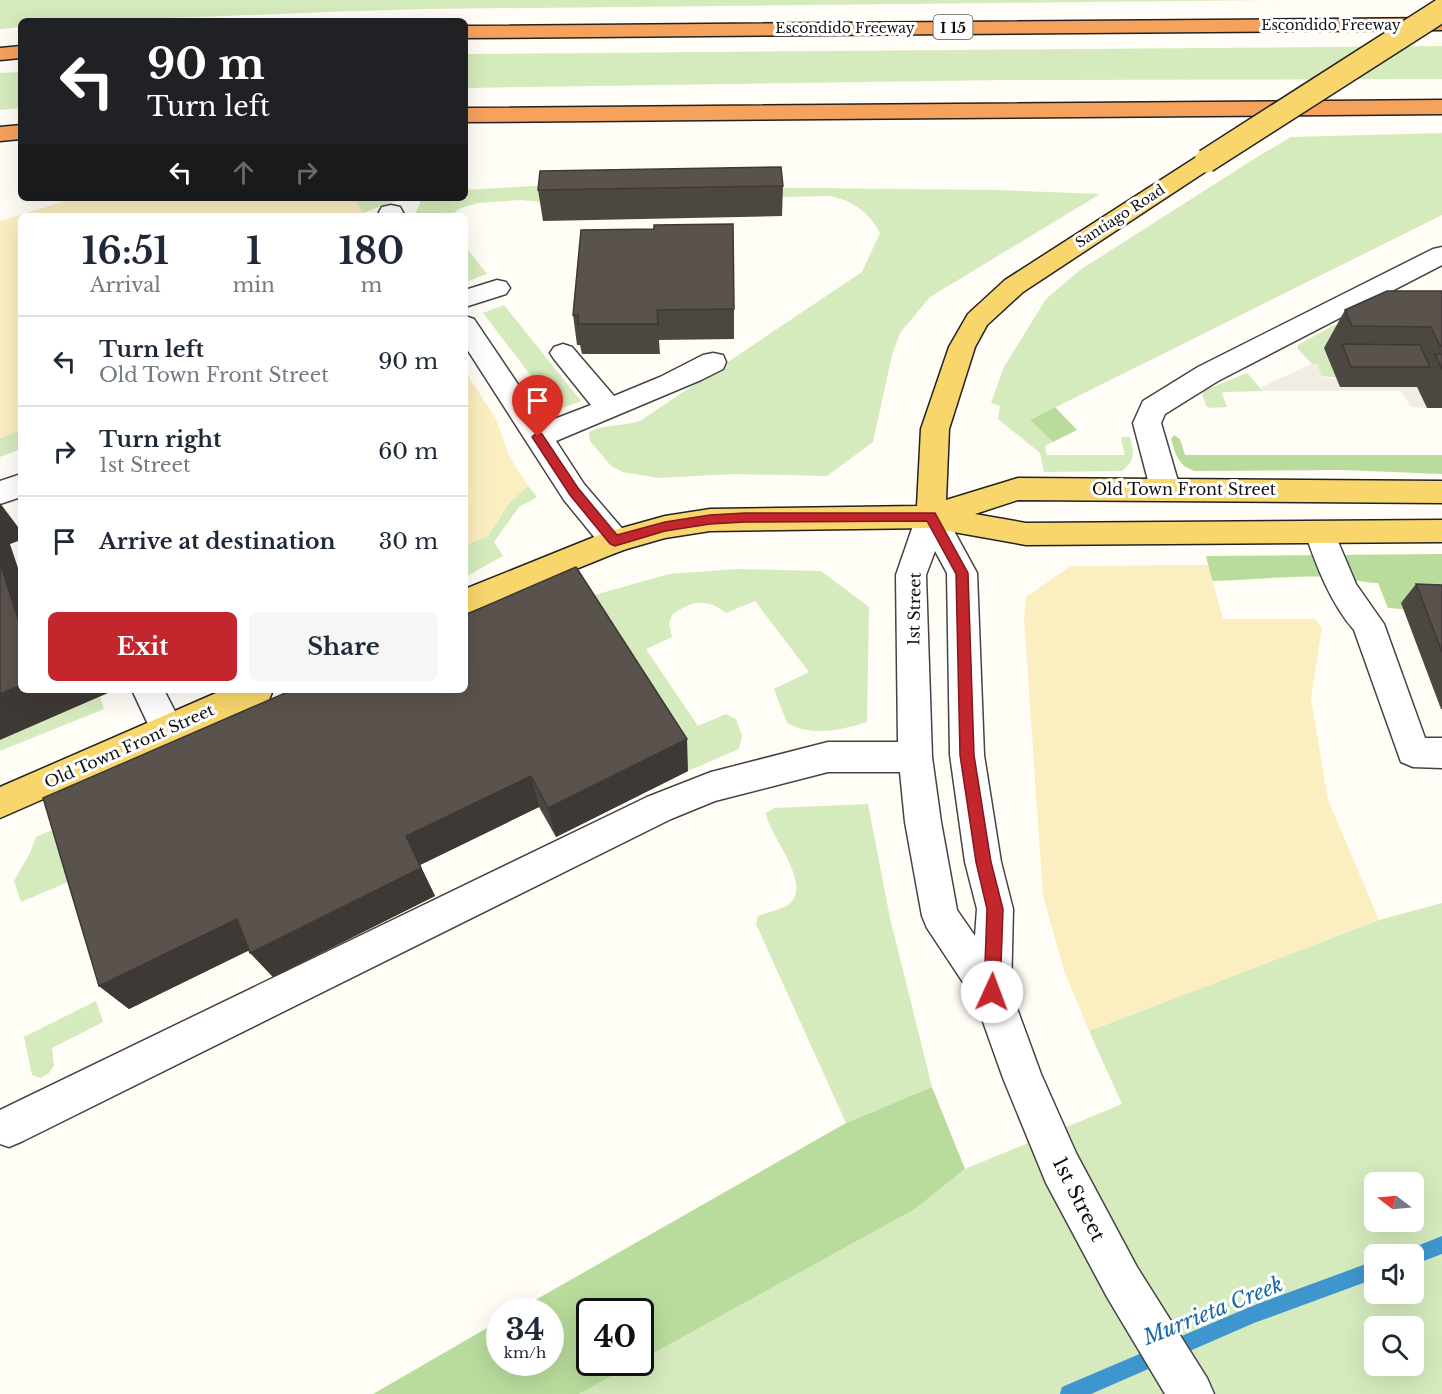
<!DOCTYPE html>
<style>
:root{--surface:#fff;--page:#f6f6f7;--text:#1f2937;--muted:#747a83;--line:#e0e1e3;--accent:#c4262e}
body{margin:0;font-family:"Libre Baskerville",serif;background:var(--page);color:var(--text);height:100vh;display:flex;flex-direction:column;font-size:22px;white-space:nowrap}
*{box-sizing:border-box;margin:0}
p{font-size:20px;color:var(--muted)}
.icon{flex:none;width:33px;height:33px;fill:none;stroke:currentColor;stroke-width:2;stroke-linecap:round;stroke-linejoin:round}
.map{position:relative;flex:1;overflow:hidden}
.details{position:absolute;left:18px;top:213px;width:450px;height:480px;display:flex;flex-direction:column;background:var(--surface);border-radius:9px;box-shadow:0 6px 24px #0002}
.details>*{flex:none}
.guide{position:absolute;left:18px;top:18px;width:450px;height:183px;border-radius:9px;box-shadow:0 6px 24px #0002;background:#202124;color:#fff;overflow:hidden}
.needle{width:39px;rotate:286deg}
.tools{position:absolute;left:1364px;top:1172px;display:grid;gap:12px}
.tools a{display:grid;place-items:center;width:60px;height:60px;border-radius:9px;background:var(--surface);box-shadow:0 6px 24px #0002;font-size:30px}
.speed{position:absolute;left:486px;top:1298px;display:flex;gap:12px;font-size:30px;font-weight:700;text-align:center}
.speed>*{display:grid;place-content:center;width:78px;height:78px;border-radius:50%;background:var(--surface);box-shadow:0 6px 24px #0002;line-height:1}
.speed small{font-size:15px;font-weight:400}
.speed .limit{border:3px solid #111;border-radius:9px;background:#fff;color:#111}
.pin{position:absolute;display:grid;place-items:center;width:51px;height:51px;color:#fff;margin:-62px -26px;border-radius:50% 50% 50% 0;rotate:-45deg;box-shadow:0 0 6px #0007}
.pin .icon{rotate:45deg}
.me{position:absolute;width:66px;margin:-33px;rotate:2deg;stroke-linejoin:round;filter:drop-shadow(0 0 4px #0008)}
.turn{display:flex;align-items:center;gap:21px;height:126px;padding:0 30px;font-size:27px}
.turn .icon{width:78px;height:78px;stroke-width:2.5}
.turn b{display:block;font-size:42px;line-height:51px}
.lanes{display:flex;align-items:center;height:57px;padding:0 30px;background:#0003;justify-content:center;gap:30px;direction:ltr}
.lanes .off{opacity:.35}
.eta{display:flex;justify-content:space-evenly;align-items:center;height:102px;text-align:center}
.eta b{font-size:36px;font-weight:700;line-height:42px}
.button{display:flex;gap:12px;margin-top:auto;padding:12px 30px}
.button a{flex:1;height:69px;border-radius:9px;background:var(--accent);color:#fff;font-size:24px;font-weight:700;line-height:69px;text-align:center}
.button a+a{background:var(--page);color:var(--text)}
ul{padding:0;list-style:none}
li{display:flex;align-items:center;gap:18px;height:90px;padding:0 30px;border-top:2px solid var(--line)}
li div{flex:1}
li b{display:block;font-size:22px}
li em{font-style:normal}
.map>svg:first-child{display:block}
.green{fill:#d5ebbd;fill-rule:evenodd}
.forest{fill:#b9dc9c}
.sand{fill:#fbeec1}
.plaza{fill:#f1ede2}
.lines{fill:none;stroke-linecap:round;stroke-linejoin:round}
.stream{fill:#3f96cf;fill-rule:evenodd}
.minor-casing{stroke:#444;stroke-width:3}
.major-casing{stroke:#222;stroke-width:3}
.highway-casing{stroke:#222;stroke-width:3}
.minor{fill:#fff;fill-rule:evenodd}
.major{fill:#f9d66b;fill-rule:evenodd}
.highway{fill:#f5a25d;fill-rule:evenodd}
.major-bridge-casing{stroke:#222;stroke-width:26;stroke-linecap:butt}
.major-bridge{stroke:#f9d66b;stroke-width:23}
.wall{fill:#4d4742}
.shaded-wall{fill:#3f3936}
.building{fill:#5a524d;stroke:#3f3936;stroke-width:1.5}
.route{fill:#c4262e;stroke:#7f191e;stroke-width:1.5}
.labels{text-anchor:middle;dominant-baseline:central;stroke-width:6;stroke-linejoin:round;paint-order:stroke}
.far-street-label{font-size:14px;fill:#111;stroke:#fff}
.shield{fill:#fff;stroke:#585858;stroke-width:1.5}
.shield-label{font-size:15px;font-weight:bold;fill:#111}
.street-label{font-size:16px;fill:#111;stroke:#fff}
.near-street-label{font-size:20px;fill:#111;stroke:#fff}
.near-water-label{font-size:21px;font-style:italic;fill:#1768a6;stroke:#fff}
</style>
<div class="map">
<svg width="1442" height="1394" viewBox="0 0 1442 1394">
<rect width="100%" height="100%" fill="#fffdf5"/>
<g class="green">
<path d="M0,0H1283L426,9C291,12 156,21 21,21V27L0,29Z"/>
<polygon points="1442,46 1442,79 1006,80 465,88 465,54"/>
<polygon points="21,72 21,108 0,110 0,73"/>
<path d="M1442,133V215L1030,420L1053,442L1045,446L1047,455H1125L1121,439L1122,437H1130C1134,453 1136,460 1122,471L1044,472L1040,453L998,419L1000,406L991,403L1004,367L1046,299L1080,270L1254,159L1291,137Z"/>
<path d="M547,185L998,190L1100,194L930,297L900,333L892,355L873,442L827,476L734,474L658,478L623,472L611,466L590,441L589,432C606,423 623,427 640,421L862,272L880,233C869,212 852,200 829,196L544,202L520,200L478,203L461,208L450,216H418L416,212L420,203L419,198H465V190Z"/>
<polygon points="353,198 403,198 363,213"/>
<polygon points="465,246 487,274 466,282"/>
<polygon points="504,305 581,401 557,410 483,313"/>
<polygon points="1334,325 1343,325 1336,378 1321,376 1317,364 1312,364 1297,348 1298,345"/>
<polygon points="1247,373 1263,391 1225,392 1222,393 1227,407 1210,408 1206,406 1202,394 1205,390"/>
<polygon points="21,430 21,449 0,457 0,438"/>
<polygon points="528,486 537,497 519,507 494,542 503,556 465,577 465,545 488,536 509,503"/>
<path d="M737,569L821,571L869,607L867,722C841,730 812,737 787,723L774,689L809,672L755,601L726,613C707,598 691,600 672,615L669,624L672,637L646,649L698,726L726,714L736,719L742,736L739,749L688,771L591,596L669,574Z"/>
<polygon points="359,695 87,874 21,902 14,881 30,853 36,837"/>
<polygon points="100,697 104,709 0,751 0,740"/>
<path d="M868,804L890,918L932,1087L846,1123L756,924L758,916C767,912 781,910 788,905C815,885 768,835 766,813L774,808Z"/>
<path d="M1442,903V1394H579L915,1209L965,1169L1122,1104L1089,1031L1379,920ZM1374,1182H1413V1221H1374ZM1374,1254H1413V1293H1374ZM1374,1326H1413V1365H1374Z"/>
<polygon points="96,1001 103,1022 52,1048 54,1066 49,1073 40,1078 32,1075 24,1037"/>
</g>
<g class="forest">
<polygon points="1055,407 1077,430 1053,442 1030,420"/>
<path d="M1174,435L1180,439L1185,455H1442V474L1343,470L1195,471C1178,466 1176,455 1171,439Z"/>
<path d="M1442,554V612L1388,608L1378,583C1363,583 1350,578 1336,577C1295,575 1253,580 1212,581L1206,556Z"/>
<polygon points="932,1087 965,1169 915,1209 641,1360 640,1311 590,1311 590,1362 637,1362 579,1394 373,1394 499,1321 500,1362 550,1362 550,1311 516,1311 846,1123"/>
</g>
<g class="sand">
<polygon points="215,198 353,198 365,216 21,216 21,430 0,438 0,221 69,200"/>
<polygon points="465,371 496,419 509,456 528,486 509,503 488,536 465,545"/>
<polygon points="1208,565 1223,619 1315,619 1322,628 1311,698 1328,800 1379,920 1089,1031 1064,971 1043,895 1024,619 1026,597 1071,566"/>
</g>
<polygon class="plaza" points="1312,364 1317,364 1321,376 1326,378 1417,387 1427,408 1411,407 1401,391 1263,391 1261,387"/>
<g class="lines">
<g class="stream">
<polygon points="1442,1236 1442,1254 1413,1265 1413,1254 1405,1254 1407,1250"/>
<polygon points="1374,1261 1374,1279 1254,1323 1091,1394 1060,1394 1062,1387 1252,1306"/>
</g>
<g class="minor-casing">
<g id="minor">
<polygon points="391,205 400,207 405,216 381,216 379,212 382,207"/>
<polygon points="1442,247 1442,265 1218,381 1165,414 1161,423 1180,488 1175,496 1165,499 1155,496 1150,488 1133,423 1143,401 1198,367 1433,249"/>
<polygon points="497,280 506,282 510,288 506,294 465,307 465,290"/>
<polygon points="465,316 474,319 544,423 591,405 554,359 550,353 554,347 563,344 572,347 614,396 660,377 703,355 713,353 723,355 726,362 723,369 701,380 556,441 584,484 626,533 630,541 626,549 615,553 604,549 564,500 465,346"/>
<polygon points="21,474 21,497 0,504 0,481"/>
<path d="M931,506L942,509L977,573L984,755L1001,862L1013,909L1011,992L1041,1074L1076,1153L1137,1267L1207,1378L1214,1394H1165L1107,1297L1046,1183L1003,1078L976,1002L927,928L922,916L905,822L900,772H828L715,801L671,819L23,1141L9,1147L0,1144V1110L647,797L711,772L828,742H898L896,575L916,517L920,509ZM935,551L947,573L950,755L965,862L977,909L975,936L957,910L941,822L932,757L926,575Z"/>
<path d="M1320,522L1331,525L1356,584L1384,624L1425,738H1442V768L1413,767L1401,762L1354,630C1330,602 1317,567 1305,533L1309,525Z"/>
<polygon points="132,690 164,690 184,729 179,739 167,743 155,739"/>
</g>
</g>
<g class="major-casing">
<g id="major">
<polygon points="1206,154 1214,156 1218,161 1214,166 1023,292 987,325 975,347 949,429 946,500 1018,478 1442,481 1442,503 1018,500 975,514 1026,523 1442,520 1442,542 1026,545 931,528 710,531 665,538 623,550 465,614 465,589 604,533 665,516 710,509 917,506 921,429 949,347 968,314 1005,280 1198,156"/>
<polygon points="223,690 273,690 269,700 0,818 0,787"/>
</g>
</g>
<g class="highway-casing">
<g id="highway">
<polygon points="1442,18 1442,30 465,38 465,26"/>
<polygon points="21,46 21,58 0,60 0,48"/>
<polygon points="1442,100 1442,114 465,122 465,108"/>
<polygon points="21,125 21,139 0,141 0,127"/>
</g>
</g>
<use href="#minor" class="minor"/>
<use href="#major" class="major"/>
<use href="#highway" class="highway"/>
<g class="major-bridge-casing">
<polyline id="major-bridge" points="1206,161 1442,10"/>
</g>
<use href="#major-bridge" class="major-bridge"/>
</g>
<g class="wall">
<polygon points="783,186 782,216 543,221 538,190"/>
<polygon points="581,230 734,309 734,339 659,340 660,354 582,354 580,345 577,345 573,315"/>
<polygon points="1442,291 1442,408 1427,408 1417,387 1340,387 1324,348 1345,310"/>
<polygon points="1416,584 1442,585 1442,709 1441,709 1401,603"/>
<polygon points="688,771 556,837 539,807 420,865 435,896 273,977 249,950 129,1009 99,986 43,798"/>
</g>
<g class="shaded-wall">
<polygon points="0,503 18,527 21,534 21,540 10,544 21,577 21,628 0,563"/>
<polygon points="21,685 21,690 115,690 0,740 0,694"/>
<polygon points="687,739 688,771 556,837 548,808"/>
<polygon points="531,776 539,807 420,865 435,896 273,977 250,953 406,836"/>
<polygon points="237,919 260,945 129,1009 99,986"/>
</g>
<g class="building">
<polygon points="781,167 783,186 538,190 540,171"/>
<polygon points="733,224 734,309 657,310 658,324 578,324 578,315 573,315 581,230 654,229 654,225"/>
<polygon points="1387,291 1442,291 1442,346 1440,346 1431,327 1352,326 1345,310"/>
<polygon points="1342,344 1420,345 1430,367 1351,367"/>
<polygon points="1435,354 1442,354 1442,369"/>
<polygon points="0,563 21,628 21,685 0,694"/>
<polygon points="576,567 687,739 548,808 531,776 406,836 421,868 250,953 237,919 99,986 43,798 292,690 465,690 465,615"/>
<polygon points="1416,584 1442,585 1442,652"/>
</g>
<polygon class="route" points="538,432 542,434 578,488 617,535 665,522 710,515 745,513 935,513 968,573 974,755 991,862 1003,909 1000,992 998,998 992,1000 986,998 984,992 987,909 976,862 960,755 956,574 927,521 745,522 710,524 665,531 615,546 610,544 570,495 532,437"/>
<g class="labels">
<g class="far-street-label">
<text x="1331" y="25">Escondido Freeway</text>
<text x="845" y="28">Escondido Freeway</text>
<text transform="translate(1120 216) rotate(-33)">Santiago Road</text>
</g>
<rect class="shield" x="933.5" y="15" width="39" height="24" rx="4.5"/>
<g class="shield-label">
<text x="953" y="27">I 15</text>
</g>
<g class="street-label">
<text x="1184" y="489">Old Town Front Street</text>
<text transform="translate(914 609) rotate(-89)">1st Street</text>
<text transform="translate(129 746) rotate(-24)">Old Town Front Street</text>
</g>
<g class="near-street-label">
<text transform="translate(1079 1199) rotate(63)">1st Street</text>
</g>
<g class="near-water-label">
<text transform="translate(1213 1311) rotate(-22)">Murrieta Creek</text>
</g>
</g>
</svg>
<div class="tools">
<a><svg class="needle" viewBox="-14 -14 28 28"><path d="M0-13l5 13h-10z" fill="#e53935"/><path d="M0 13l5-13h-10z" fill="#747a83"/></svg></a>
<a><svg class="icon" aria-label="sound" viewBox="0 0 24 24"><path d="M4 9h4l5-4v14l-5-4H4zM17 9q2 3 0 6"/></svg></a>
<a><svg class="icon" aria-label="search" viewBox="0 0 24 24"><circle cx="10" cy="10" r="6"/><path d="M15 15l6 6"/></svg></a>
</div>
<div class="speed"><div>34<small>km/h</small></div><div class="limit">40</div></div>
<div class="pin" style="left:538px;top:437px;background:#d93025"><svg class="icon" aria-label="arrive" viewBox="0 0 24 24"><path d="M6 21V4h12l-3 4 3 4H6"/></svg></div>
<svg class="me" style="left:992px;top:992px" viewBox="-20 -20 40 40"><circle r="19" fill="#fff"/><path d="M0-13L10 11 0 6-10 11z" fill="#c4262e"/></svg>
<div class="guide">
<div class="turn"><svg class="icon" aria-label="left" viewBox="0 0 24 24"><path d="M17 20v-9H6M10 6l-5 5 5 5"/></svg><div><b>90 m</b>Turn left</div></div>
<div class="lanes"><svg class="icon" aria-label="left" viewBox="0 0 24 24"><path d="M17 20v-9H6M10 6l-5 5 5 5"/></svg><svg class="icon off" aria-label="ahead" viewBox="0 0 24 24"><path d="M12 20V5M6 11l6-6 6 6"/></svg><svg class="icon off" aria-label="right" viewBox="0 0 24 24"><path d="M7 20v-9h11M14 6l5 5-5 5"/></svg></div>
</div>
<section class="details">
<div class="eta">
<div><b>16:51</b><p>Arrival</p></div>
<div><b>1</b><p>min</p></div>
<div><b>180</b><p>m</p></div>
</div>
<ul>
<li><svg class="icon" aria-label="left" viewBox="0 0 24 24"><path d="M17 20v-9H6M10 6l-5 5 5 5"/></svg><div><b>Turn left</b><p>Old Town Front Street</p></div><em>90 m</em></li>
<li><svg class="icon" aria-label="right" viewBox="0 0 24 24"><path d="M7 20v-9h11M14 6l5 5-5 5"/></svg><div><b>Turn right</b><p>1st Street</p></div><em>60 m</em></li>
<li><svg class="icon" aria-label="arrive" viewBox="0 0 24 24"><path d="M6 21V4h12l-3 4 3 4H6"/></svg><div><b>Arrive at destination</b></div><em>30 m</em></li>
</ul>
<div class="button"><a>Exit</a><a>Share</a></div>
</section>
</div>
